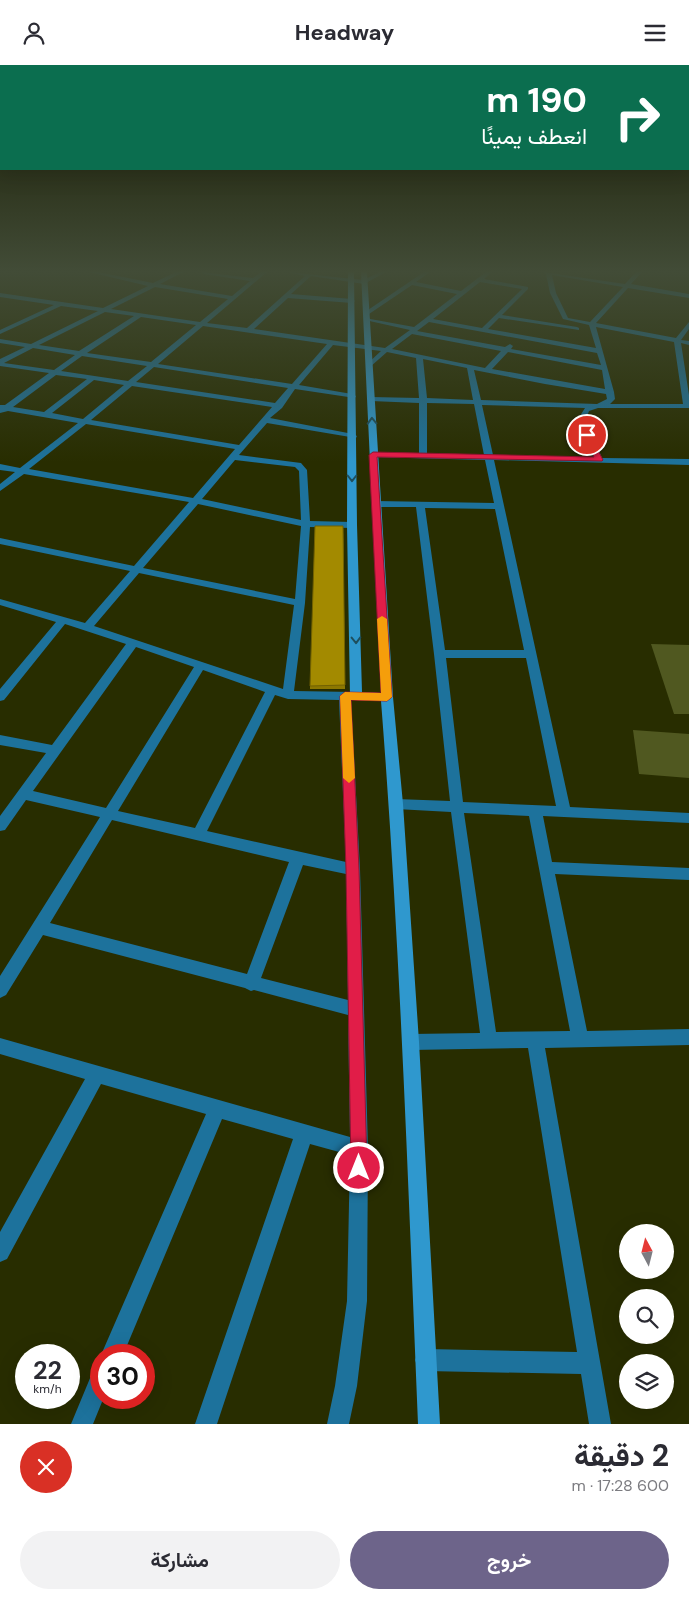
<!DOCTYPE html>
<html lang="ar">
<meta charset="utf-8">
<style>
:root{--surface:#fff;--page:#f2f2f3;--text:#2b2b33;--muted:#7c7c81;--accent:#6d648a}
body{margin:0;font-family:"DM Sans",Vazirmatn,sans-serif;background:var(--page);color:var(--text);direction:rtl;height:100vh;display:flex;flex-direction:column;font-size:19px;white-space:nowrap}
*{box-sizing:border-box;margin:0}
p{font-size:16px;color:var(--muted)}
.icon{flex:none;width:28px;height:28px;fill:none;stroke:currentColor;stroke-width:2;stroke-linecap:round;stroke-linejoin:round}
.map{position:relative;height:1359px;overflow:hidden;direction:ltr}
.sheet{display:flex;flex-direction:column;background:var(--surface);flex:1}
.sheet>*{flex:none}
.top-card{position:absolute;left:0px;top:0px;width:690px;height:105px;box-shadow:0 5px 20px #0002;direction:rtl;background:#0b6e4f;color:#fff;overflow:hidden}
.needle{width:32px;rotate:353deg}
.tools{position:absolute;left:619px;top:1159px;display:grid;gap:10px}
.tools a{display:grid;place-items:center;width:55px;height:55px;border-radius:50%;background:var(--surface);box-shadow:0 5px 20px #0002;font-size:25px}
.speed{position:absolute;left:15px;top:1279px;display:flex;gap:10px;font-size:25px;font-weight:700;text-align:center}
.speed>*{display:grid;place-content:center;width:65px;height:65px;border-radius:50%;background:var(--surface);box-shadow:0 5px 20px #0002;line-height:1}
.speed small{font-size:12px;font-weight:400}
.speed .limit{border:8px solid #d22;background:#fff;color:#111}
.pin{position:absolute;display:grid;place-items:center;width:42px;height:42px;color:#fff;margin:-21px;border:2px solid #fff;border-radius:50%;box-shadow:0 1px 5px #0007}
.me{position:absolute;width:55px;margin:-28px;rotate:0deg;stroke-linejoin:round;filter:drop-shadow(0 0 4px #0008)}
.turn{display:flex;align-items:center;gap:18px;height:105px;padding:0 20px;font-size:22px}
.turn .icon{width:65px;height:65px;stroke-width:2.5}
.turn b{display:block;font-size:35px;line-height:42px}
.round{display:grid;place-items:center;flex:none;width:52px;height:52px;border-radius:26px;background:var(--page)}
.summary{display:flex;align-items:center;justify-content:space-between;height:85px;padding:0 20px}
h1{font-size:30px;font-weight:700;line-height:38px}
.primary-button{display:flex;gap:10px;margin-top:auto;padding:10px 20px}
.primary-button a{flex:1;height:58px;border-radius:30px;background:var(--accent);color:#fff;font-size:20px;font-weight:700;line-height:58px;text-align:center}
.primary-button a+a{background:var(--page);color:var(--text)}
header{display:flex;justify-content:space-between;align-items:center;height:65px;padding:0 20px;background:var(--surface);font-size:22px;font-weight:700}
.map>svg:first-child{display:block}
.green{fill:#505820}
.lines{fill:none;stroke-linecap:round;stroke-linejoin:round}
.street{fill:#1d729c;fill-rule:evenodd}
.secondary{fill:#2f98ce;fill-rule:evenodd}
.wall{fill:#8c7700}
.building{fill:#a38a00;stroke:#726100}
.oneway{stroke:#1e4f5e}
.route{fill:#e11d48;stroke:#92132f}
.slow{fill:#f59e0b}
</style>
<header><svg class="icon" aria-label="menu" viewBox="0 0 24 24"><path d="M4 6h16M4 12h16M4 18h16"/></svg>Headway<svg class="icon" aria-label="person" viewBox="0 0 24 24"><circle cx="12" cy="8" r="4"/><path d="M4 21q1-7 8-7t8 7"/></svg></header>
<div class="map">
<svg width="689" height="1359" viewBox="0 0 689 1359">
<rect width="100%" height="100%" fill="#282d00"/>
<g class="green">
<polygon points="651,579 689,580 689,649 674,649"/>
<polygon points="633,665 689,669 689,713 639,709"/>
</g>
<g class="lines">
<g class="street">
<path d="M89,207H98L153,218L176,207H183L160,219L232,231L250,216L204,209L201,207L253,213L261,207H267L207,258L247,263L305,211L288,207L363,215L380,207H386L364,219L311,211L291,229L352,234L355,236L352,238L288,233L254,264L385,283L410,265L365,255V253L414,262L457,229L412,220L369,249H365V247L424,207H430L416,217L461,226L486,207H492L484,214L528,222V224L502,250L577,262L579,263V265L499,253L488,264L596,283L589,260L563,254L550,228L546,209L543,207L625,219L636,207H642L631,219L689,229V233L628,223L596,258L676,273L689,257V264L681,275L689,276V280L681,278L689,330V343H598L589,346L586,354L602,393L689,394V400L494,395L570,742L689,748V758L543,751L552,797L689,803V815L555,809L587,966L689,964V980L545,983L611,1359H589L581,1309L426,1306L418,1303L415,1295L418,1287L426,1284L577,1287L528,983L411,985L405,983L403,977L405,971L411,969L480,968L451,747L396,744L391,743L389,739L391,735L396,734L450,736L434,589L416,442H376L371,439L376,436L494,438L485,395L373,392L369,390L373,388L419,389V338L371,336L367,334L371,332L419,333L416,293L387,287L370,302L366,300L381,286L333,280L299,320L352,329L356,331L355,333L295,324L282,343L270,353L353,369L357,371L356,373L267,358L239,390L301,398L307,405L310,456L352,457L357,460L352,463L310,462L305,538L294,626L354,627L360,631L358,634L351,635L360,804L368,1084L367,1236L357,1321L349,1359H327L335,1321L347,1236L350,1090L310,1079L217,1359H195L293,1074L222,1054L123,1290H101L206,1049L101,1019L7,1194L0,1197V1167L85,1014L0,989V973L350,1072L348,950L254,925L251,926L245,923L43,870L6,930L0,933V911L100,752L26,735L5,765L0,766V751L46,688L0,680V670L52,680L126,579L65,559L4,635L0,636V624L56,557L0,540V534L85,558L130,506L0,479V473L134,501L189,437L24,409L0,426V419L15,407L0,405V399L20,403L78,358L8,346L0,348V340H5L49,308L0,301V294L25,282L0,278V274L31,279L98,246L61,241L0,269V265L54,240L0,232V228L103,243L148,221ZM552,210L623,222L590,257L568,253L556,228ZM480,217L522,224L482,263L433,254ZM155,222L228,234L200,257L111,244ZM105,247L134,251L79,286L39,280ZM141,252L196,260L151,297L87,288ZM429,257L597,288L601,300L511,284L513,281L510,279L505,282L417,266ZM203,261L327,279L292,319L158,299ZM596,262L674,277L683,339H610L615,334L614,327ZM412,269L501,286L485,303L392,284ZM33,283L75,290L54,305L4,298ZM508,287L602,305L605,324L492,304ZM82,291L147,301L128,316L61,306ZM423,294L467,303L473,335L427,333ZM154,302L288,323L275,338L136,317ZM474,305L545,319L606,329L607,334L597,339L481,335ZM56,310L87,314L44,347L13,342ZM94,315L124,320L83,354L52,348ZM132,321L272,342L239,380L91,355ZM427,338L474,339L484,390L427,389ZM482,340L585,343L578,354L593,392L493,390ZM86,359L235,384L193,433L29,404ZM235,395L295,402L299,406L301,455L202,434ZM198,439L301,461L295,534L143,503ZM425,443L495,444L524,585H445ZM139,508L294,540L283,624L94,561ZM136,582L194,602L106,743L33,726ZM446,593H526L556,741L463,737ZM203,605L265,627L195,763L118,746ZM275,630L288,634L339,635L346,797L207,766ZM464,748L529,751L570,966L496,967ZM112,755L289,797L247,909L50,858ZM303,800L346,809L348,935L261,913Z"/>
<polygon points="101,1303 101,1332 104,1332 93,1359 71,1359 93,1306"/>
</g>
<path class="secondary" d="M348,207H354L357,460L362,627L381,628L361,207H367L393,632L403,739L419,977L440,1359H418C408,1118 400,877 381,636L356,635L350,631L347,460Z"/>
</g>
<polygon class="wall" points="343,461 345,624 310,624 310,621"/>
<polygon class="building" points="315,461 343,461 345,620 310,621"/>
<defs><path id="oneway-chevron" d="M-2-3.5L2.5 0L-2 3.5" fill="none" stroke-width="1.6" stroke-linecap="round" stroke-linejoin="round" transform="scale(1.25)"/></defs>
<g class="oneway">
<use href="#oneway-chevron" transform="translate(372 356) rotate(-92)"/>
<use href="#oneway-chevron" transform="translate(352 413) rotate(90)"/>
<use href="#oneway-chevron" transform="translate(356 575) rotate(89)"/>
</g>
<linearGradient id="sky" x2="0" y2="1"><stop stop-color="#161900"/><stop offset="0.52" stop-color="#424c37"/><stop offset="1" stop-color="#424c37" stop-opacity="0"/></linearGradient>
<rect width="689" height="397" fill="url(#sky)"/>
<polygon class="route" points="587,367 590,370 603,395 602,396 377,392 392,632 387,636 351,635 359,804 367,1103 365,1109 359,1112 353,1109 351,1103 346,804 340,631 345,627 381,628 369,390 373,387 594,392 583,370"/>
<polygon class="slow" points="382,551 387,554 392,632 387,636 351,635 355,713 349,718 343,713 340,631 345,627 381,628 377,554"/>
</svg>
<div class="tools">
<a><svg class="needle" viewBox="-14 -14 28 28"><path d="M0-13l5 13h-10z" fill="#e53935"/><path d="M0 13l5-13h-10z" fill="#7c7c81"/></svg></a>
<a><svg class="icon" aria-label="search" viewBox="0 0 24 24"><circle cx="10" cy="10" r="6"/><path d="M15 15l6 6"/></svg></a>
<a><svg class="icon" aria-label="layers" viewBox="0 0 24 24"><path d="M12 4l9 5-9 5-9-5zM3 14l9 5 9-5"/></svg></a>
</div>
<div class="speed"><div>22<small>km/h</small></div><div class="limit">30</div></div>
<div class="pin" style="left:587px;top:370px;background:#d93025"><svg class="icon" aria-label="arrive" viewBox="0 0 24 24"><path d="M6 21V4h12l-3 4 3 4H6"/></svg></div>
<svg class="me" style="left:359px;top:1103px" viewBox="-20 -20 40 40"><circle r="17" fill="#e11d48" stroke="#fff" stroke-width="3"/><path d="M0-11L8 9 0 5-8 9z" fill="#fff"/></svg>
<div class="top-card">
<div class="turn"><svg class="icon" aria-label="right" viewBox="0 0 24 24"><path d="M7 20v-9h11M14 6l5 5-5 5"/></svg><div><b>190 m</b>انعطف يمينًا</div></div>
</div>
</div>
<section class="sheet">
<div class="summary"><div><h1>2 دقيقة</h1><p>600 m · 17:28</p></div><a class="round" style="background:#d93025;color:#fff"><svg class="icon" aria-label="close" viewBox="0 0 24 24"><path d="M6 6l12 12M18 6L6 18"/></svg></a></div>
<div class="primary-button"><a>خروج</a><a>مشاركة</a></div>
</section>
